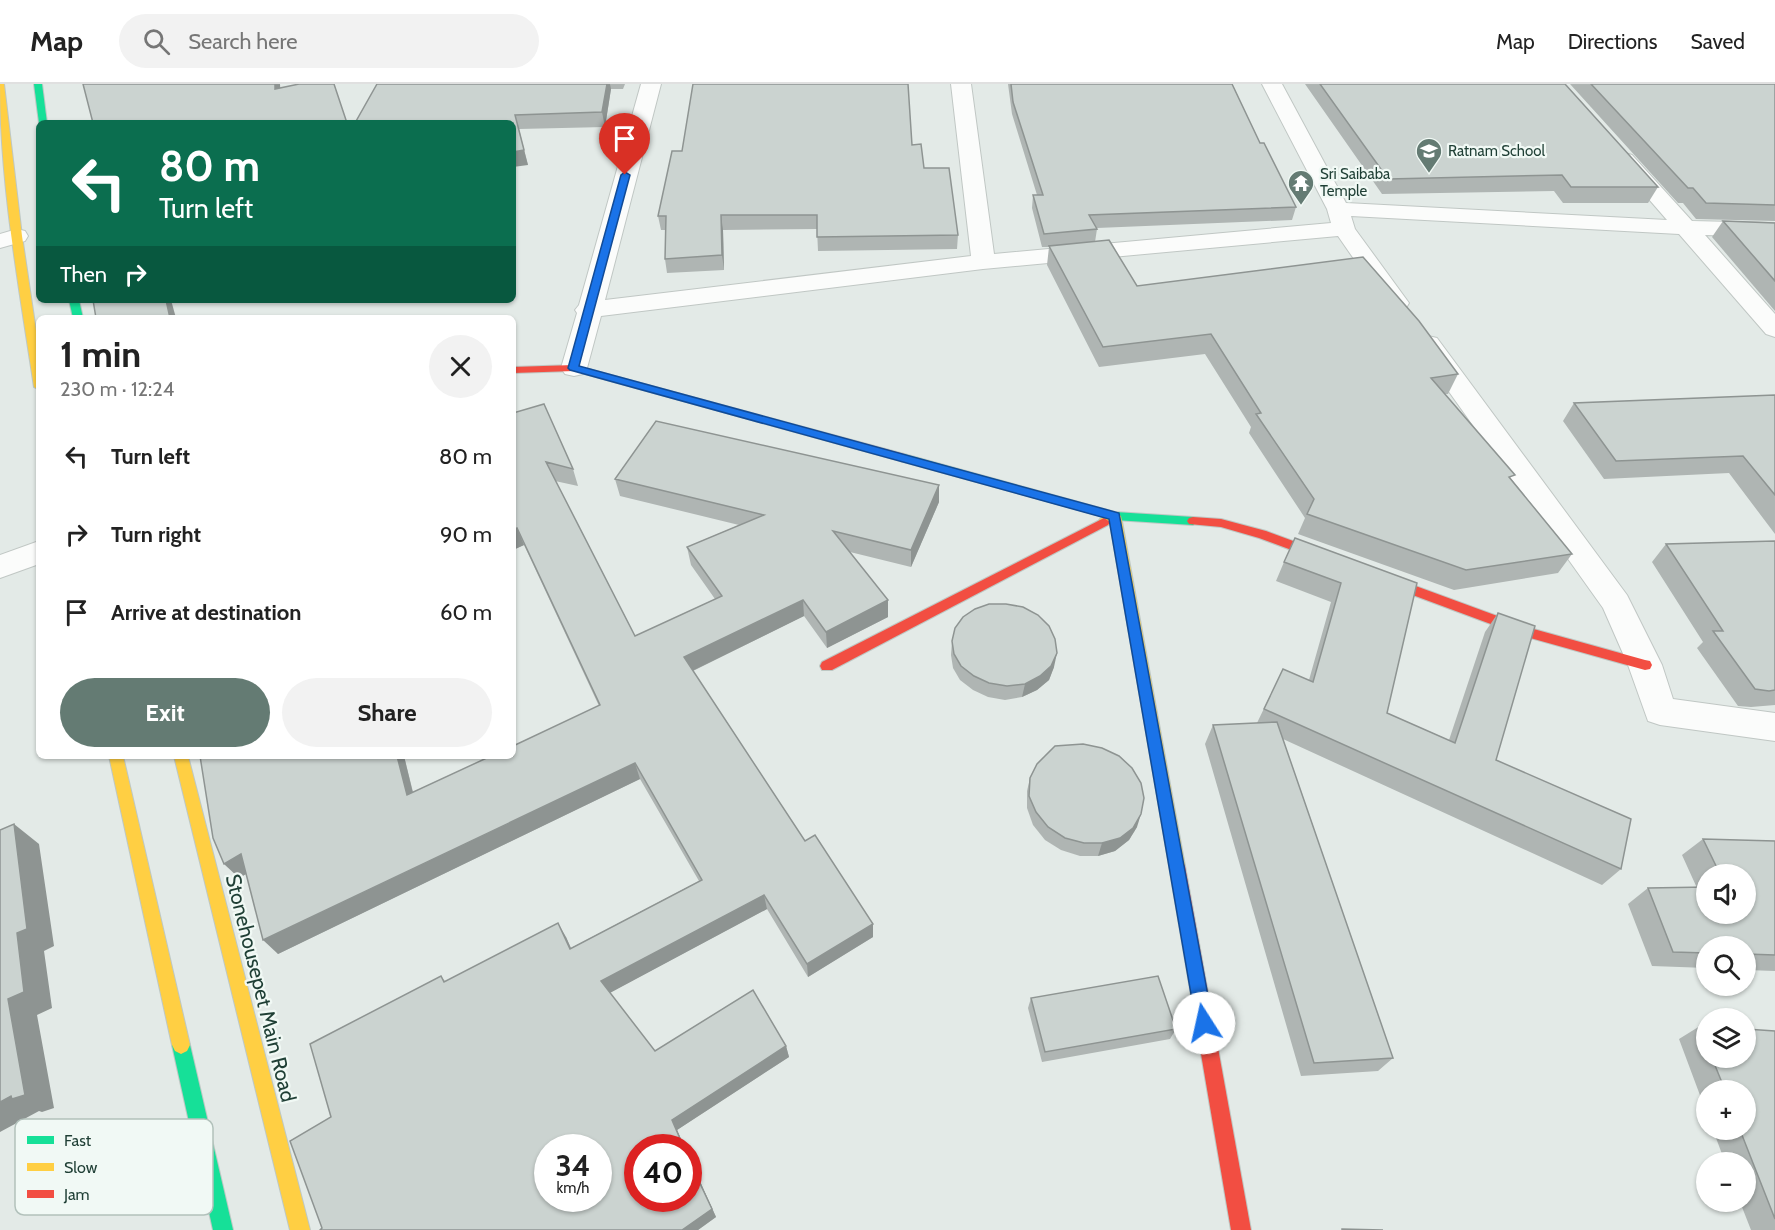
<!DOCTYPE html>
<meta charset="utf-8">
<style>
:root{--surface:#fff;--page:#f2f2f2;--text:#222;--muted:#767676;--line:#e0e0e0;--accent:#647b73}
body{margin:0;font-family:Cabin,sans-serif;background:var(--page);color:var(--text);height:100vh;display:flex;flex-direction:column;font-size:22px;white-space:nowrap}
*{box-sizing:border-box;margin:0}
p{font-size:20px;color:var(--muted)}
.icon{flex:none;width:33px;height:33px;fill:none;stroke:currentColor;stroke-width:2;stroke-linecap:round;stroke-linejoin:round}
.map{position:relative;flex:1;overflow:hidden}
.side{position:absolute;left:36px;top:231px;width:480px;height:444px;display:flex;flex-direction:column;background:var(--surface);border-radius:9px;box-shadow:0 2px 4px #0004}
.side>*{flex:none}
.guide{position:absolute;left:36px;top:36px;width:480px;height:183px;border-radius:9px;box-shadow:0 2px 4px #0004;background:#0b6e4f;color:#fff;overflow:hidden}
.tools{position:absolute;left:1696px;top:780px;display:grid;gap:12px}
.tools a{display:grid;place-items:center;width:60px;height:60px;border-radius:50%;background:var(--surface);box-shadow:0 2px 4px #0004;font-size:30px}
.speed{position:absolute;left:534px;top:1050px;display:flex;gap:12px;font-size:30px;font-weight:700;text-align:center}
.speed>*{display:grid;place-content:center;width:78px;height:78px;border-radius:50%;background:var(--surface);box-shadow:0 2px 4px #0004;line-height:1}
.speed small{font-size:15px;font-weight:400}
.speed .limit{border:9px solid #d22;background:#fff;color:#111}
.pin{position:absolute;display:grid;place-items:center;width:51px;height:51px;color:#fff;margin:-62px -26px;border-radius:50% 50% 50% 0;rotate:-45deg;box-shadow:0 0 6px #0007}
.pin .icon{rotate:45deg}
.me{position:absolute;width:66px;margin:-33px;rotate:350deg;stroke-linejoin:round;filter:drop-shadow(0 0 4px #0008)}
.turn{display:flex;align-items:center;gap:21px;height:126px;padding:0 24px;font-size:27px}
.turn .icon{width:78px;height:78px;stroke-width:2.5}
.turn b{display:block;font-size:42px;line-height:51px}
.then{display:flex;align-items:center;height:57px;padding:0 24px;background:#0003;gap:12px;font-size:22px}
.round{display:grid;place-items:center;flex:none;width:63px;height:63px;border-radius:32px;background:var(--page)}
.headline{display:flex;align-items:center;justify-content:space-between;height:102px;padding:0 24px}
h1{font-size:36px;font-weight:800;line-height:45px}
.cta{display:flex;gap:12px;margin-top:auto;padding:12px 24px}
.cta a{flex:1;height:69px;border-radius:36px;background:var(--accent);color:#fff;font-size:24px;font-weight:800;line-height:69px;text-align:center}
.cta a+a{background:var(--page);color:var(--text)}
ul{padding:0;list-style:none}
li{display:flex;align-items:center;gap:18px;height:78px;padding:0 24px}
li div{flex:1}
li b{display:block;font-size:22px}
li em{font-style:normal}
header{display:flex;align-items:center;gap:36px;box-sizing:border-box;height:84px;padding:0 30px;background:var(--surface);border-bottom:2px solid var(--line)}
header strong{font-size:28px}
nav{display:flex;gap:33px;margin-inline-start:auto;font-size:21px}
.search{width:420px;height:54px;background:var(--page);display:flex;align-items:center;gap:15px;box-sizing:border-box;padding:0 21px;border-radius:33px;color:var(--muted);font-size:22px}
.map>svg:first-child{display:block}
.lines{fill:none;stroke-linecap:round;stroke-linejoin:round}
.street-casing{stroke:#c0c7c4;stroke-width:2}
.fast-casing{stroke:#bec8c4;stroke-width:2}
.slow-casing{stroke:#bec8c4;stroke-width:2}
.jam-casing{stroke:#bec8c4;stroke-width:2}
.street{fill:#fbfcfb;fill-rule:evenodd}
.fast{fill:#16e098;fill-rule:evenodd}
.slow{fill:#ffcf43;fill-rule:evenodd}
.jam{fill:#f24e42;fill-rule:evenodd}
.wall{fill:#afb5b3;fill-rule:evenodd}
.shaded-wall{fill:#8e9492}
.building{fill:#cbd3d0;stroke:#8e9492;stroke-width:1.5;fill-rule:evenodd}
.route{fill:#1a73e8;stroke:#114b97;stroke-width:1.5}
.labels{text-anchor:middle;dominant-baseline:central;stroke-width:4.5;stroke-linejoin:round;paint-order:stroke}
.far-poi-label{font-size:15px;fill:#1f3f35;stroke:#f1f9f5;text-anchor:start}
.near-street-label{font-size:21px;fill:#1f3f35;stroke:#f1f9f5}
.key{fill:#f1f9f5;stroke:#b2c1bb;stroke-width:1.5}
.key-label{font-size:16px;fill:#1f3f35}
</style>
<header>
<strong>Map</strong>
<div class="search"><svg class="icon" aria-label="search" viewBox="0 0 24 24"><circle cx="10" cy="10" r="6"/><path d="M15 15l6 6"/></svg>Search here</div>
<nav><a>Map</a><a>Directions</a><a>Saved</a></nav>
</header>
<div class="map">
<svg width="1775" height="1146" viewBox="0 0 1775 1146">
<rect width="100%" height="100%" fill="#e3eae7"/>
<g class="lines">
<g class="street-casing">
<g id="street">
<polygon points="641,0 661,0 605,216 971,172 951,0 971,0 994,170 1331,139 1327,125 1262,0 1282,0 1346,119 1667,136 1614,75 1618,71 1625,69 1632,71 1692,137 1775,139 1775,153 1705,151 1775,230 1775,253 1766,250 1679,150 1351,132 1355,145 1409,219 1406,224 1397,226 1388,224 1338,152 983,185 601,232 587,284 583,290 574,292 565,290 561,284 577,229 575,226 579,221"/>
<polygon points="17,145 25,147 28,152 25,157 0,164 0,150"/>
<polygon points="1428,252 1437,254 1627,511 1662,581 1673,615 1775,629 1775,657 1660,641 1648,637 1628,581 1603,524 1415,260 1419,254"/>
<polygon points="39,457 39,480 0,494 0,471"/>
</g>
</g>
<g class="fast-casing">
<g id="fast">
<polygon points="34,0 42,0 47,39 39,39"/>
<polygon points="69,216 79,216 83,234 73,234"/>
<polygon points="904,370 1115,428 1193,433 1199,437 1193,441 1115,436 900,377 898,374"/>
<polygon points="181,952 187,955 190,961 233,1146 213,1146 172,961 175,955"/>
</g>
</g>
<g class="slow-casing">
<g id="slow">
<path d="M0,0H4L22,152L39,267V306L34,303C19,203 0,101 0,0Z"/>
<polygon points="1115,428 1121,432 1185,782 1182,787 1177,789 1172,787 1169,782 1110,440 1104,442 1098,438 1100,435"/>
<polygon points="109,672 123,672 190,961 187,967 181,970 175,967 172,961"/>
<polygon points="174,672 188,672 310,1146 290,1146"/>
</g>
</g>
<g class="jam-casing">
<g id="jam">
<polygon points="574,281 904,370 910,374 904,378 574,287 513,289 513,283"/>
<polygon points="1193,433 1221,435 1266,447 1530,544 1645,576 1650,577 1652,581 1650,585 1645,586 1523,552 1259,454 1221,443 1189,440 1187,437 1189,434"/>
<polygon points="1104,434 1110,438 1108,441 832,586 822,586 820,582 822,578"/>
<polygon points="1177,775 1182,777 1185,782 1251,1146 1231,1146 1169,782 1172,777"/>
</g>
</g>
<use href="#street" class="street"/>
<use href="#fast" class="fast"/>
<use href="#slow" class="slow"/>
<use href="#jam" class="jam"/>
</g>
<g class="wall">
<polygon points="377,0 625,0 623,5 611,5 605,43 519,45 528,81"/>
<polygon points="1008,0 1232,0 1260,59 1296,123 1292,136 1097,144 1097,145 1095,158 1137,202 1458,290 1448,310 1445,310 1512,396 1572,470 1558,489 1454,506 1298,450 1305,434 1249,349 1251,343 1205,270 1099,283 1047,181 1049,163 1042,163 1032,124 1033,111 1037,111 1012,30"/>
<polygon points="1305,0 1565,0 1658,103 1648,119 1563,119 1554,107 1382,110"/>
<polygon points="1570,0 1775,0 1775,137 1696,135 1683,119 1678,119"/>
<polygon points="912,61 958,151 957,165 818,167 817,145 723,146 724,186 667,189 665,175 666,146 661,146 658,132 682,67"/>
<polygon points="1723,137 1775,139 1775,227 1712,153"/>
<polygon points="1775,311 1775,450 1729,389 1604,395 1563,337 1574,319"/>
<polygon points="513,329 573,385 578,402 555,397 635,552 715,515 691,481 687,463 739,441 620,412 615,395 939,401 939,418 911,483 850,468 888,533 827,564 804,532 693,587 805,757 873,840 873,853 808,893 767,825 609,909 655,967 786,962 789,973 677,1046 716,1133 698,1146 320,1146 322,1144 331,1033 441,892 445,897 566,853 571,864 699,797 640,695 278,870 246,790 239,794 404,672 413,708 599,622 524,461 513,466"/>
<polygon points="1775,457 1775,621 1751,623 1738,622 1697,564 1703,558 1652,478 1666,460"/>
<polygon points="1284,478 1417,499 1387,629 1449,656 1485,548 1498,529 1496,676 1621,785 1602,801 1283,655 1393,974 1378,987 1301,992 1205,660 1213,641 1257,639 1283,585 1309,596 1331,518 1276,497"/>
<polygon points="952,557 1054,583 1049,596 1037,606 1022,613 1005,616 988,613 973,606 960,596 953,584 951,571"/>
<polygon points="1030,694 1137,743 1129,756 1115,767 1098,772 1080,772 1061,766 1045,756 1033,741 1027,724 1027,707"/>
<path d="M1703,755L1775,757V887L1746,886V862H1707V884L1652,882L1628,820L1648,804H1697L1682,771ZM1707,790H1746L1707,830Z"/>
<polygon points="1031,914 1176,945 1170,955 1042,978 1028,924"/>
<polygon points="1700,942 1707,943 1707,974 1746,974 1775,947 1775,1146 1751,1146 1740,1118 1746,1118 1746,1078 1725,1078 1713,1046 1746,1046 1746,1006 1707,1006 1707,1030 1679,955"/>
</g>
<g class="shaded-wall">
<polygon points="275,0 280,0 281,19 275,5"/>
<polygon points="607,0 610,0 611,5 605,43 602,28"/>
<polygon points="524,66 528,81 513,83 513,68"/>
<polygon points="721,131 723,146 724,186 722,171"/>
<polygon points="166,216 171,216 176,234 170,234"/>
<polygon points="939,401 939,418 911,483 911,466"/>
<polygon points="517,444 524,461 513,466 513,446"/>
<polygon points="803,516 804,532 688,589 684,573"/>
<polygon points="888,516 888,533 827,564 826,548"/>
<polygon points="1057,569 1054,583 1049,596 1037,606 1022,613 1025,600"/>
<polygon points="397,672 404,672 417,726 407,711"/>
<polygon points="635,679 640,695 278,870 263,856"/>
<polygon points="1141,730 1137,743 1129,756 1115,767 1098,772 1102,759"/>
<polygon points="14,740 39,760 54,862 44,867 52,924 37,931 54,1024 42,1028 39,1027 0,1048 0,1018 8,915 17,849"/>
<polygon points="241,770 255,785 239,794 224,780"/>
<polygon points="764,811 767,825 608,910 601,897"/>
<polygon points="558,839 566,853 577,878 570,865"/>
<polygon points="873,840 873,853 808,893 807,880"/>
<polygon points="786,962 789,973 677,1046 685,1064 684,1064 672,1036"/>
<polygon points="688,1071 716,1133 698,1146 682,1146"/>
</g>
<g class="building">
<polygon points="83,0 275,0 275,5 299,0 334,0 347,39 93,39"/>
<polygon points="377,0 607,0 602,28 515,31 524,66 513,68 513,39 355,39"/>
<polygon points="693,0 908,0 912,61 921,60 924,84 949,84 958,151 817,153 817,131 721,131 722,171 665,175 666,132 658,132 672,67 682,67"/>
<polygon points="1011,0 1232,0 1260,59 1264,59 1296,123 1089,131 1097,145 1044,150 1033,111 1043,111 1013,18"/>
<polygon points="1320,0 1565,0 1658,103 1571,103 1562,91 1388,95"/>
<polygon points="1591,0 1775,0 1775,121 1706,119 1693,104 1688,104"/>
<polygon points="1723,137 1775,139 1775,197"/>
<polygon points="1109,156 1137,202 1363,173 1419,237 1458,290 1431,294 1515,391 1509,393 1572,470 1466,486 1307,430 1314,415 1256,330 1261,329 1211,250 1103,263 1049,162"/>
<polygon points="93,216 166,216 170,234 96,234"/>
<polygon points="1775,311 1775,411 1743,372 1616,377 1574,319"/>
<path d="M544,320L573,385L546,378L635,552L722,512L687,463L764,431L615,395L656,337L939,401L911,466L833,447L888,516L826,548L803,516L684,573L805,757L815,751L873,840L807,880L764,811L601,897L655,967L753,906L786,962L672,1036L684,1064H638V1114H688V1074L712,1125L682,1146H320L322,1144L290,1057L331,1033L310,960L441,892L444,898L558,839L570,865L702,796L635,679L263,856L241,770L224,780L213,754L200,672H397L407,711L491,672H513V662L600,621L517,444L513,446V329ZM548,1064H598V1114H548Z"/>
<polygon points="1295,454 1417,499 1387,629 1455,659 1498,529 1535,542 1496,676 1631,735 1621,785 1264,625 1283,585 1313,598 1341,499 1284,478"/>
<polygon points="1775,457 1775,606 1769,607 1755,605 1713,547 1723,547 1666,460"/>
<polygon points="989,520 1006,520 1023,523 1038,531 1049,542 1055,555 1057,569 1051,582 1040,592 1025,600 1007,602 989,599 974,592 961,582 954,570 952,557 955,544 963,533 975,525"/>
<polygon points="1277,638 1393,974 1314,979 1213,641"/>
<polygon points="1083,660 1102,664 1119,672 1132,684 1141,699 1144,714 1141,730 1133,744 1120,754 1102,759 1084,759 1065,754 1048,743 1036,728 1029,712 1030,694 1037,680 1055,662"/>
<polygon points="14,740 27,845 17,849 24,908 8,915 25,1011 12,1015 11,1012 0,1018 0,746"/>
<polygon points="1703,755 1775,757 1775,871 1746,870 1746,862 1707,862 1707,869 1673,868 1648,804 1707,803 1707,830 1746,830 1746,790 1720,790"/>
<polygon points="1158,892 1176,945 1045,968 1031,914"/>
<polygon points="1700,942 1707,943 1707,960"/>
<polygon points="1746,945 1775,947 1775,1135 1740,1046 1746,1046 1746,1006 1725,1006 1712,974 1746,974"/>
<polygon points="1342,1145 1383,1146 1342,1146"/>
</g>
<polygon class="route" points="625,88 630,91 579,282 1119,429 1213,939 1210,945 1204,947 1198,945 1196,939 1109,435 570,286 568,284 621,91"/>
<defs>
<g id="school-pin" transform="scale(1.35)"><path d="M0 17L-7.5 6A9.5 9.5 0 1 1 7.5 6Z" fill="#647b73" stroke="#f1f9f5"/><path d="M0-5L7-2L0 1L-7-2ZM-4 1L0 2.5L4 1V4Q0 6-4 4Z" fill="#fff"/></g>
<g id="temple-pin" transform="scale(1.35)"><path d="M0 17L-7.5 6A9.5 9.5 0 1 1 7.5 6Z" fill="#647b73" stroke="#f1f9f5"/><path d="M0-6L5-2H3V0L6.5 2.5H4V6H1.5V3h-3V6H-4V2.5H-6.5L-3 0V-2H-5Z" fill="#fff"/></g>
</defs>
<g fill-rule="evenodd">
<use href="#school-pin" x="1429" y="67"/>
<use href="#temple-pin" x="1301" y="99"/>
</g>
<g class="labels">
<g class="far-poi-label">
<text x="1448" y="67">Ratnam School</text>
<text x="1320" y="90">Sri Saibaba<tspan x="1320" dy="17">Temple</tspan></text>
</g>
<g class="near-street-label">
<text transform="translate(261 904) rotate(76)">Stonehousepet Main Road</text>
</g>
</g>
<rect x="15" y="1035" width="198" height="96" rx="9" class="key"/>
<rect x="27" y="1052" width="27" height="8" fill="#16e098"/>
<rect x="27" y="1079" width="27" height="8" fill="#ffcf43"/>
<rect x="27" y="1106" width="27" height="8" fill="#f24e42"/>
<g class="key-label">
<text x="64" y="1062">Fast</text>
<text x="64" y="1089">Slow</text>
<text x="64" y="1116">Jam</text>
</g>
</svg>
<div class="tools">
<a><svg class="icon" aria-label="sound" viewBox="0 0 24 24"><path d="M4 9h4l5-4v14l-5-4H4zM17 9q2 3 0 6"/></svg></a>
<a><svg class="icon" aria-label="search" viewBox="0 0 24 24"><circle cx="10" cy="10" r="6"/><path d="M15 15l6 6"/></svg></a>
<a><svg class="icon" aria-label="layers" viewBox="0 0 24 24"><path d="M12 4l9 5-9 5-9-5zM3 14l9 5 9-5"/></svg></a>
<a>+</a>
<a>−</a>
</div>
<div class="speed"><div>34<small>km/h</small></div><div class="limit">40</div></div>
<div class="pin" style="left:625px;top:91px;background:#d93025"><svg class="icon" aria-label="arrive" viewBox="0 0 24 24"><path d="M6 21V4h12l-3 4 3 4H6"/></svg></div>
<svg class="me" style="left:1204px;top:939px" viewBox="-20 -20 40 40"><circle r="19" fill="#fff"/><path d="M0-13L10 11 0 6-10 11z" fill="#1a73e8"/></svg>
<div class="guide">
<div class="turn"><svg class="icon" aria-label="left" viewBox="0 0 24 24"><path d="M17 20v-9H6M10 6l-5 5 5 5"/></svg><div><b>80 m</b>Turn left</div></div>
<div class="then">Then<svg class="icon" aria-label="right" viewBox="0 0 24 24"><path d="M7 20v-9h11M14 6l5 5-5 5"/></svg></div>
</div>
<section class="side">
<div class="headline"><div><h1>1 min</h1><p>230 m · 12:24</p></div><a class="round"><svg class="icon" aria-label="close" viewBox="0 0 24 24"><path d="M6 6l12 12M18 6L6 18"/></svg></a></div>
<ul>
<li><svg class="icon" aria-label="left" viewBox="0 0 24 24"><path d="M17 20v-9H6M10 6l-5 5 5 5"/></svg><div><b>Turn left</b></div><em>80 m</em></li>
<li><svg class="icon" aria-label="right" viewBox="0 0 24 24"><path d="M7 20v-9h11M14 6l5 5-5 5"/></svg><div><b>Turn right</b></div><em>90 m</em></li>
<li><svg class="icon" aria-label="arrive" viewBox="0 0 24 24"><path d="M6 21V4h12l-3 4 3 4H6"/></svg><div><b>Arrive at destination</b></div><em>60 m</em></li>
</ul>
<div class="cta"><a>Exit</a><a>Share</a></div>
</section>
</div>
